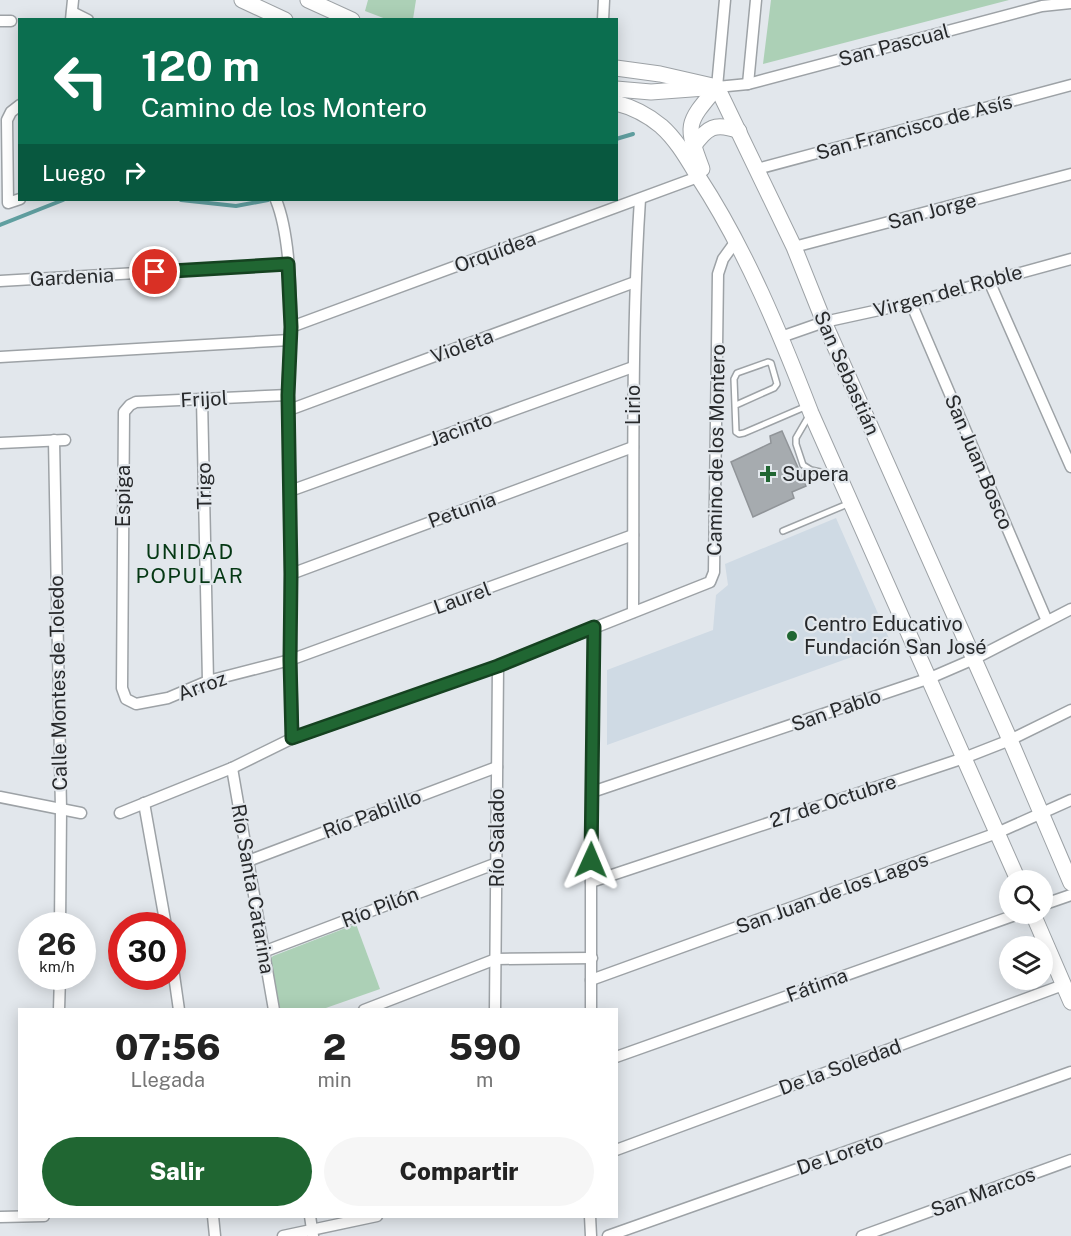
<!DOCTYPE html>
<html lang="es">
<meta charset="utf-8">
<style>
:root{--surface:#fff;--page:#f6f6f6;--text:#222;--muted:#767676;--accent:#206632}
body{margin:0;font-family:"Public Sans",sans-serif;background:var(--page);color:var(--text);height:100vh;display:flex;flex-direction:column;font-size:22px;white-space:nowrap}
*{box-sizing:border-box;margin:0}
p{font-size:20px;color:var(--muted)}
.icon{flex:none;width:33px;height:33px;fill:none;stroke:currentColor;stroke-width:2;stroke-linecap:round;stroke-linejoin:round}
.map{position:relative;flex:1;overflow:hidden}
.drawer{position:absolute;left:18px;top:1008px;width:600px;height:210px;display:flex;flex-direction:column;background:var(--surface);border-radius:0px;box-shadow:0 3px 15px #0003}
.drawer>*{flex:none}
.guide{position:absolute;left:18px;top:18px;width:600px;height:183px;border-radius:0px;box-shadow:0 3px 15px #0003;background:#0b6e4f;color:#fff;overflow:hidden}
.controls{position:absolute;left:999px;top:870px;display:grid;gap:12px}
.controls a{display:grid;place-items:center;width:54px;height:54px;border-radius:50%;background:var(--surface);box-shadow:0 3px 15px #0003;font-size:30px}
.speed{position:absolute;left:18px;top:912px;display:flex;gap:12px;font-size:30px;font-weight:700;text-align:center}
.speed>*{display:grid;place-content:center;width:78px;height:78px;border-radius:50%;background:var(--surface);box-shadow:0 3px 15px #0003;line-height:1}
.speed small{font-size:15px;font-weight:400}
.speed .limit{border:9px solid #d22;background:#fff;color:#111}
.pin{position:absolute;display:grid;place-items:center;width:51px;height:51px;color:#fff;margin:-26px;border:3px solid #fff;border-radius:50%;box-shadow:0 2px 6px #0007}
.me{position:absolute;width:66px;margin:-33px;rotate:1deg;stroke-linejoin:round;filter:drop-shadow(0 0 4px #0008)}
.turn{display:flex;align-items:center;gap:21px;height:126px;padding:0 24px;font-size:27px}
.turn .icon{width:78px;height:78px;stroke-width:2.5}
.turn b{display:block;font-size:42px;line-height:51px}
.then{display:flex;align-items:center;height:57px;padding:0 24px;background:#0003;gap:12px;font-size:22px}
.eta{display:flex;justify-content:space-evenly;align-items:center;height:102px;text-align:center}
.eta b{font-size:36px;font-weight:800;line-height:42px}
.button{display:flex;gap:12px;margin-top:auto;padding:12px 24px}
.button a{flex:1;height:69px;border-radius:36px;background:var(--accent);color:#fff;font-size:24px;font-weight:800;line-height:69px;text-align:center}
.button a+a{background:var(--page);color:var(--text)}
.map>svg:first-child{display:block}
.built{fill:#cfdae4}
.green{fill:#acd0b6}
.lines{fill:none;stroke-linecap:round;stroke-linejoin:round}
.stream{stroke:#609fa0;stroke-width:4}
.building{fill:#a6abaf;stroke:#909498;stroke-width:1.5}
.lane-casing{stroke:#9da2a6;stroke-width:8}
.street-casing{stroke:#9da2a6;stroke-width:13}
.secondary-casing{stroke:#9da2a6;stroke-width:17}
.lane{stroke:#fff;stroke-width:5}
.street{stroke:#fff;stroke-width:10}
.secondary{stroke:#fff;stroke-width:15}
.route-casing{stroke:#154220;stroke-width:15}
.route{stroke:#206632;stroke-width:10}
.poi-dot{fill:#206632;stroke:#e2e7ec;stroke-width:2}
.labels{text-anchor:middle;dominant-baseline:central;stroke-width:4.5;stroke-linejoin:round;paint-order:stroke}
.street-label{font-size:20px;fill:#27292b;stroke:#e2e7ec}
.poi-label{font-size:20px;fill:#27292b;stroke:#e2e7ec;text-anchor:start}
.neighbourhood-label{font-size:21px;letter-spacing:1.5px;fill:#053814;stroke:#e2e7ec}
</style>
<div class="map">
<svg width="1071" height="1236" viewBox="0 0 1071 1236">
<rect width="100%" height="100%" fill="#e2e7ec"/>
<polygon class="built" points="836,518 891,643 607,745 607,670 713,630 716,595 728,585 725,564"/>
<g class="green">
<polygon points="368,0 416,0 413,19 386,19 365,11"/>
<polygon points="771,0 1009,0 763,64"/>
<polygon points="356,924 380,989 323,1009 276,1009 268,961 273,956"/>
</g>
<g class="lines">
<g class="stream">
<polyline points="616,139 633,134"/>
<polyline points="181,200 236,206 268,200"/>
<polyline points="0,225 63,200"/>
</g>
</g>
<polygon class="building" points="782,431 806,486 792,492 794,498 753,517 731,462 771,443 770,436"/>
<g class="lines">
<g class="lane-casing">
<g id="lane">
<polyline points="736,405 774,388 777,384 771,363 768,362 737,373 734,379 736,432 739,434 744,433 807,406"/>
<polyline points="810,414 796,438 796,444 803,465 811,470 834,475"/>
<polyline points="783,531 850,503"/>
</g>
</g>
<g class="street-casing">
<g id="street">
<polyline points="725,0 717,87 748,84 1042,6 1071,3"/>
<polyline points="72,12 88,20"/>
<polyline points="71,20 73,0"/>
<polyline points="603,20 604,0"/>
<polyline points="0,21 11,21"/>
<polyline points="748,84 756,0"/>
<polyline points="20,105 11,112 7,120 8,203 20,199"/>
<polyline points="757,169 1071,85"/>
<path d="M276,200C289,232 291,291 291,326C291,349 287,372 288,395C292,509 288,623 293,738"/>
<polyline points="794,247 1071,174"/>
<polyline points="0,281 288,264"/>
<polyline points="989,281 1071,467"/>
<polyline points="911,303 1047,621"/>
<polyline points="291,327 698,177"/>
<polyline points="781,337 824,322 911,303 1071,259"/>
<polyline points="0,357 290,340"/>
<polyline points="288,395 136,402 130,405 124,412 122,688 126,699 136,704 168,698 208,681 290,660 633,535"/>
<polyline points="202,399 208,681"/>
<polyline points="289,410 635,282"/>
<polyline points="54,440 61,810 60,926"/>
<polyline points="0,443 65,440"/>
<polyline points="290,491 633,367"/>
<polyline points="291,574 633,447"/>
<path d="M633,612C634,474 631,337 640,199"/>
<polyline points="232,768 274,1010"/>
<polyline points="592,792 930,678 974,659 1071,609"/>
<polyline points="0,797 81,813"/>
<polyline points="144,803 166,926"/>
<polyline points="120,813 232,768 293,738 498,666 710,582 714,572 718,274 723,259 736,241"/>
<polyline points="248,861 497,767"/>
<polyline points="591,882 964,758 1010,740 1071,710"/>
<polyline points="1042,905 1071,895"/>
<polyline points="263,952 497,863"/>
<polyline points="172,961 179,1010"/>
<polyline points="591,980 997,833 1071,800"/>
<polyline points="59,1010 60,976"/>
<polyline points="364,1010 496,959 592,958"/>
<polyline points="495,1010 498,666"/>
<polyline points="591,1010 591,882 594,627"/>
<polyline points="616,1057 1018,914"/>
<polyline points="616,1150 1063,985"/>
<polyline points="213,1216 215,1236"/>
<polyline points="310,1216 313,1236"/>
<polyline points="590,1216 591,1236"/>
<polyline points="0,1217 44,1216"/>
<polyline points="283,1236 377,1216"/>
<polyline points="608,1236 1071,1072"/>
<polyline points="862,1236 1071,1160"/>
</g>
</g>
<g class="secondary-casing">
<g id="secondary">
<polyline points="242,0 285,20"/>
<polyline points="308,0 352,20"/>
<polyline points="616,68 660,74 717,87"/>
<polyline points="717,87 794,247 824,322 1010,740 1071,883"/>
<polyline points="616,89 651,92 705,88"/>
<path d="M616,103C632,107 649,116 661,126C677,140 688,160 699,178C746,250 780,333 811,413L1018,880"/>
<path d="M693,147C707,127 715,122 739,131"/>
<path d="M702,169C685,124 686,124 717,87"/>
<polyline points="1033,914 1071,1002"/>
</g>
</g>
<use href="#lane" class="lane"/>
<use href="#street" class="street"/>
<use href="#secondary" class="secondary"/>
</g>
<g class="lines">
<g class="route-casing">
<polyline id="route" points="155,272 288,264 291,327 288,395 291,574 290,660 292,738 498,666 594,627 591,860"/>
</g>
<use href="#route" class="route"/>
</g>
<g class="poi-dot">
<path d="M765 465h6v6h6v6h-6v6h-6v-6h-6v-6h6z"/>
<circle cx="792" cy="636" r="6"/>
</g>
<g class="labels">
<g class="street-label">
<text transform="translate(894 45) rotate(-15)">San Pascual</text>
<text transform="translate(914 127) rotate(-15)">San Francisco de Asís</text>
<text transform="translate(932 211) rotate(-15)">San Jorge</text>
<text transform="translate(495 252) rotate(-20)">Orquídea</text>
<text transform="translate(72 277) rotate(-3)">Gardenia</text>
<text transform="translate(948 291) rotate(-15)">Virgen del Roble</text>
<text transform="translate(462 346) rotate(-20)">Violeta</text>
<text transform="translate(847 373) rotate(66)">San Sebastián</text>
<text transform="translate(204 399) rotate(-3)">Frijol</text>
<text transform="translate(633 405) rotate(-90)">Lirio</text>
<text transform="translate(461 429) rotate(-20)">Jacinto</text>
<text transform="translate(716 450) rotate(-89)">Camino de los Montero</text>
<text transform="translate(979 462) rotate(67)">San Juan Bosco</text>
<text transform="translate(204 486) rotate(-91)">Trigo</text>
<text transform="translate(123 496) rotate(-90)">Espiga</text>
<text transform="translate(462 510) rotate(-20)">Petunia</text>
<text transform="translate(462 598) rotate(-20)">Laurel</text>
<text transform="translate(58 683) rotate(-91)">Calle Montes de Toledo</text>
<text transform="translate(202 686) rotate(-20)">Arroz</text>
<text transform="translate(836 710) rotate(-19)">San Pablo</text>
<text transform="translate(833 801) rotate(-18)">27 de Octubre</text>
<text transform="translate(372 814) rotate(-21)">Río Pablillo</text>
<text transform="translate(497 838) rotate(-90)">Río Salado</text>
<text transform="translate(253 889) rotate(80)">Río Santa Catarina</text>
<text transform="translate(832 893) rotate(-20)">San Juan de los Lagos</text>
<text transform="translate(380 907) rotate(-21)">Río Pilón</text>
<text transform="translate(817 985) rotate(-20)">Fátima</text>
<text transform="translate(840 1067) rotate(-20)">De la Soledad</text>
<text transform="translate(840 1154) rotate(-19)">De Loreto</text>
<text transform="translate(983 1192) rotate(-20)">San Marcos</text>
</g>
<g class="poi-label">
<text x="782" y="474">Supera</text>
<text x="804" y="624">Centro Educativo<tspan x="804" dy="23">Fundación San José</tspan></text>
</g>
<g class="neighbourhood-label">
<text x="190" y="551">UNIDAD<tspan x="190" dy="24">POPULAR</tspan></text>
</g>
</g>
</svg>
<div class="controls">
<a><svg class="icon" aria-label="search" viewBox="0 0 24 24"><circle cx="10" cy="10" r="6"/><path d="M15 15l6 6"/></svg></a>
<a><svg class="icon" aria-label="layers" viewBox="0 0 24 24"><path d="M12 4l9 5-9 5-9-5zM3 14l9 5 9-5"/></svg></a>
</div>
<div class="speed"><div>26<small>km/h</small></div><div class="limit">30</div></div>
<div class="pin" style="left:155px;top:272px;background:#d93025"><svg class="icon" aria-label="arrive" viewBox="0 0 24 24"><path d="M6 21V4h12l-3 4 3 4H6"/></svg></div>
<svg class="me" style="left:591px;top:860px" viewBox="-20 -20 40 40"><path d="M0-17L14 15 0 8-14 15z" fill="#206632" stroke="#fff" stroke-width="4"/></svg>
<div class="guide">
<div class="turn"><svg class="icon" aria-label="left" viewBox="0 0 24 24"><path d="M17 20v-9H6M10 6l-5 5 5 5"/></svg><div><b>120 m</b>Camino de los Montero</div></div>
<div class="then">Luego<svg class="icon" aria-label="right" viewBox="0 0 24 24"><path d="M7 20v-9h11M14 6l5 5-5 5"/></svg></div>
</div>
<section class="drawer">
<div class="eta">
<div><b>07:56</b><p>Llegada</p></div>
<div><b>2</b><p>min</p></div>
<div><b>590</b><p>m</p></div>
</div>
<div class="button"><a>Salir</a><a>Compartir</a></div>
</section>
</div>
